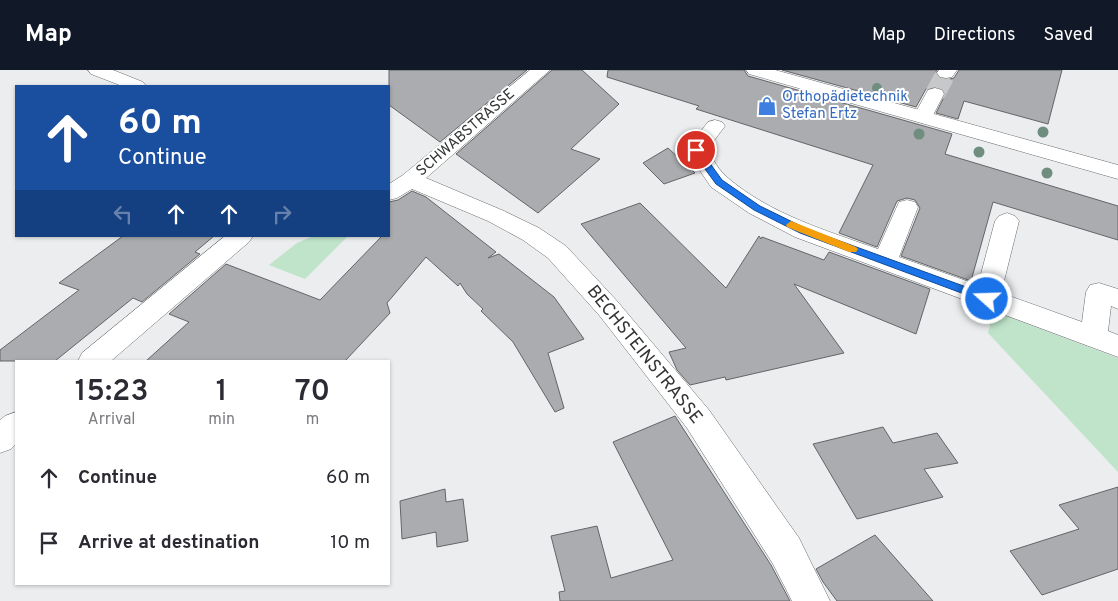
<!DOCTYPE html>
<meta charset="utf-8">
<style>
:root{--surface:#fff;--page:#f2f2f3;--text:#2b2b33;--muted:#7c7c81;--accent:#111827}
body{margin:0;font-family:Overpass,sans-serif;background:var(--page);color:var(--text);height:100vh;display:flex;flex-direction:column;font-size:19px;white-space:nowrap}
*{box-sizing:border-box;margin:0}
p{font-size:16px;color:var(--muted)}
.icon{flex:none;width:28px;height:28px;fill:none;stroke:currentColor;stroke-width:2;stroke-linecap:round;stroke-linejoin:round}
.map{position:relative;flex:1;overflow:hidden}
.panel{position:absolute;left:15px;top:290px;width:375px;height:225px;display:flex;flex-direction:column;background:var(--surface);border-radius:0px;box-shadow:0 1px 4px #0004}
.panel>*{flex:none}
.hud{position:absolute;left:15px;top:15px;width:375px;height:152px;border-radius:0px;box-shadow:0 1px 4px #0004;background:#1a4fa0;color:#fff;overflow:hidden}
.pin{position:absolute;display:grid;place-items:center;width:42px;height:42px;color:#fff;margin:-21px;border:2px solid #fff;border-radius:50%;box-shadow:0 1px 5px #0007}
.me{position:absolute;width:55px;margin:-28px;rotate:290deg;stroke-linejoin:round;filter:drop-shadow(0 0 4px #0008)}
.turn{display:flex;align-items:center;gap:18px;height:105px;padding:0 20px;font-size:22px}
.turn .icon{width:65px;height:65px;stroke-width:2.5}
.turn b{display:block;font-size:35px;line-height:42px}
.lanes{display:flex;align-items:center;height:48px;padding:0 20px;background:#0003;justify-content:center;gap:25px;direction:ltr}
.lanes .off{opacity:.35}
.eta{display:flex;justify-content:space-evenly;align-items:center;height:85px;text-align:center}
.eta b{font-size:30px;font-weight:600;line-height:35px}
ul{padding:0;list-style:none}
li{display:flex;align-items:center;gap:15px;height:65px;padding:0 20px}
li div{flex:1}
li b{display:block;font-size:19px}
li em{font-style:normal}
header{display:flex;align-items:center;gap:30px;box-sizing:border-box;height:70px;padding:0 25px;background:var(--accent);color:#fff}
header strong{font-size:24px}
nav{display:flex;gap:28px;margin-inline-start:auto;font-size:18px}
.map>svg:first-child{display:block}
.green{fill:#bfe4c9}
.building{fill:#aaacaf;stroke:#636567}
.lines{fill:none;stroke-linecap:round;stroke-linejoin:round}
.minor-tunnel{stroke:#c6c8ca;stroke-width:20;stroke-dasharray:20 10;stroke-linecap:butt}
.minor-casing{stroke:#686a6c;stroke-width:1}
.major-casing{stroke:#686a6c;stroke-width:1}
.minor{fill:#fff;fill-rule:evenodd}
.major{fill:#fff;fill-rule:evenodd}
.tree{fill:#708e7f}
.route{fill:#1a73e8;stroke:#114b97}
.slow{fill:#f59e0b}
.labels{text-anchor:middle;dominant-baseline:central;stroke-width:4;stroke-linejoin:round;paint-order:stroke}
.far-shop-label{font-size:15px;fill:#366cbe;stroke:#fff;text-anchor:start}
.far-street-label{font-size:15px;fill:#323334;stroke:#fff}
.street-label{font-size:18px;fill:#323334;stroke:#fff}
</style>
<header>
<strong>Map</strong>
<nav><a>Map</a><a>Directions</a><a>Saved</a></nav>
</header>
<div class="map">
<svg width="1118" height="531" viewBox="0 0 1118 531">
<rect width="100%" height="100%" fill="#ebedef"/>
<g class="green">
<polygon points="348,166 305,209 269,195 297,173 311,167"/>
<polygon points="993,241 1118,288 1118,402 988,263"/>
</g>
<g class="building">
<polygon points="389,0 527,0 440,72 389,35"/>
<polygon points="552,0 582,0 619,34 571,79 600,89 538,143 456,84"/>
<polygon points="608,0 744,0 748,6 952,64 945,84 1118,136 1118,170 993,132 971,211 901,186 920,138 915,130 907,128 897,131 877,177 839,163 873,95 696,39 699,36 607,7"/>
<polygon points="782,0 937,0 935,3 938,8 946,10 954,8 959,0 1062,0 1048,54 964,31 958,49 936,43 946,23 943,18 936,16 926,19 916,37"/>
<polygon points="668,78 695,103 664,114 643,93"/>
<polygon points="412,121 426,127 496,182 488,188 499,184 554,227 584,269 548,283 564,338 555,342 513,272 481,241 483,239 467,224 460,213 458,216 426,187 387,233 390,243 345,291 146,291 189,252 169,244 226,194 320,230 382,166 389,166 389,132 398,130"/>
<polygon points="640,133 726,218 759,166 761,169 762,167 824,190 829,182 930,219 916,264 794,214 844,283 726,310 725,307 690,315 677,300 669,282 686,278 581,154"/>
<polygon points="123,166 214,166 195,182 200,184 142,232 133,228 55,291 0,291 0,280 79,220 59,213"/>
<polygon points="675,346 771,495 790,531 560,531 559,522 565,521 551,466 597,456 611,508 673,490 613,372"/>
<polygon points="883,357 893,373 937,363 958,393 924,399 943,427 857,449 813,374"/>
<polygon points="1118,417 1118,499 1042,525 1010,481 1079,459 1059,435"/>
<polygon points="445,419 446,432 463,429 468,471 437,477 436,462 402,469 400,431"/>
<polygon points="875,465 933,531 837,531 823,512 816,499"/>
</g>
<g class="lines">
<polyline class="minor-tunnel" points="935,24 946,3"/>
<g class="minor-casing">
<g id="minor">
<polygon points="88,0 113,0 143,12 146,16 122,16 91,4"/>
<polygon points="530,0 550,0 426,108 504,141 539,158 566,176 617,231 709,340 799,468 830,531 792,531 773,494 687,358 599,245 548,188 523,170 488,151 412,119 397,128 389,130 389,114 403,105"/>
<polygon points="939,0 957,0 952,7 946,8 940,7 937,3"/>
<polygon points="935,18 942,20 944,24 930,51 923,53 916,51 913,47 928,20"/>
<path d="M715,50L722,52L725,56L707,80C713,89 719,101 728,108C770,144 827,161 878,179L899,132L907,130L915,132L918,137L899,187L978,215L995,151L999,146L1007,143L1015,146L1019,151L1001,223L1082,252L1086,222L1090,215L1099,213L1118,219V239L1111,236L1108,261L1118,265V287L795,167L749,143L711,117L686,80L708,52Z"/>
<polygon points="225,166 253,166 249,172 111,291 78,291 82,283"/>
<polygon points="16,342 16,374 11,379 0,383 0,350 5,346"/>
</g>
</g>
<g class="major-casing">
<polygon id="major" points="746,0 775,0 1118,95 1118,109 749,4"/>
</g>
<use href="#minor" class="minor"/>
<use href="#major" class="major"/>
</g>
<g class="tree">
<circle cx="877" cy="18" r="5"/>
<circle cx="790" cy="27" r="5"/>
<circle cx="849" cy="45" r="5"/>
<circle cx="1043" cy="62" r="5.5"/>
<circle cx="919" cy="64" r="5.5"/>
<circle cx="979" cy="82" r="5.5"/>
<circle cx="1047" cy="103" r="5.5"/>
</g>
<polygon class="route" points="696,77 699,78 722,110 760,136 807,159 991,226 993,229 987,233 983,231 800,163 754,140 716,114 691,80"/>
<polygon class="slow" points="791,151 856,177 858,179 856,182 849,182 787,157 786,155"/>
<defs>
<g id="shop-bare" transform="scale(1.5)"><path d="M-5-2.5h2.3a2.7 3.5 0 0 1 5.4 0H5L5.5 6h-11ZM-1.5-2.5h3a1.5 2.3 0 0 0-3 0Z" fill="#3f7fe0" stroke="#fff" stroke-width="2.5" paint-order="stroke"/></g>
</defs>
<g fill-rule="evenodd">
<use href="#shop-bare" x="767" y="36"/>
</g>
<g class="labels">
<g class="far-shop-label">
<text x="782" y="27">Orthopädietechnik<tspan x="782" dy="17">Stefan Ertz</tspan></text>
</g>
<g class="far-street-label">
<text transform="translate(466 63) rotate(-41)">SCHWABSTRASSE</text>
</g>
<g class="street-label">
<text transform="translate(644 285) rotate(51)">BECHSTEINSTRASSE</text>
</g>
</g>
</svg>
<div class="pin" style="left:696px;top:80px;background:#d93025"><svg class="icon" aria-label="arrive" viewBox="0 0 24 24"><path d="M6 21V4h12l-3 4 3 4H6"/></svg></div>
<svg class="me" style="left:987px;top:229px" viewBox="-20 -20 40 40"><circle r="17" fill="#1a73e8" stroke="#fff" stroke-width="3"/><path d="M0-11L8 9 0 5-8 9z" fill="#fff"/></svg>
<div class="hud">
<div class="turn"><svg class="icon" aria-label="ahead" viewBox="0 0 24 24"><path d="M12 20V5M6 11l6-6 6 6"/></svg><div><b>60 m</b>Continue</div></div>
<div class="lanes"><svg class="icon off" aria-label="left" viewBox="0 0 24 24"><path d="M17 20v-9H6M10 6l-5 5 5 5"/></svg><svg class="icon" aria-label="ahead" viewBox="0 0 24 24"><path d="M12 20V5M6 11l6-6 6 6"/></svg><svg class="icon" aria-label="ahead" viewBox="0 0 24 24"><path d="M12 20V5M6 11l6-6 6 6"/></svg><svg class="icon off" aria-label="right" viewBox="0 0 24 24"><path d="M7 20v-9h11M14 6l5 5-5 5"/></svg></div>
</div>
<section class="panel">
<div class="eta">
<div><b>15:23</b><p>Arrival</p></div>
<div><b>1</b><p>min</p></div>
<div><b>70</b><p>m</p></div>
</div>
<ul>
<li><svg class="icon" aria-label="ahead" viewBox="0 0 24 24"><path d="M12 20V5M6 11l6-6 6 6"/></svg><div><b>Continue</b></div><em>60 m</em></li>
<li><svg class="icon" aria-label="arrive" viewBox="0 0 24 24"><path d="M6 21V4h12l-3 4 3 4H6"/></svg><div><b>Arrive at destination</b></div><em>10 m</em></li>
</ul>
</section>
</div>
